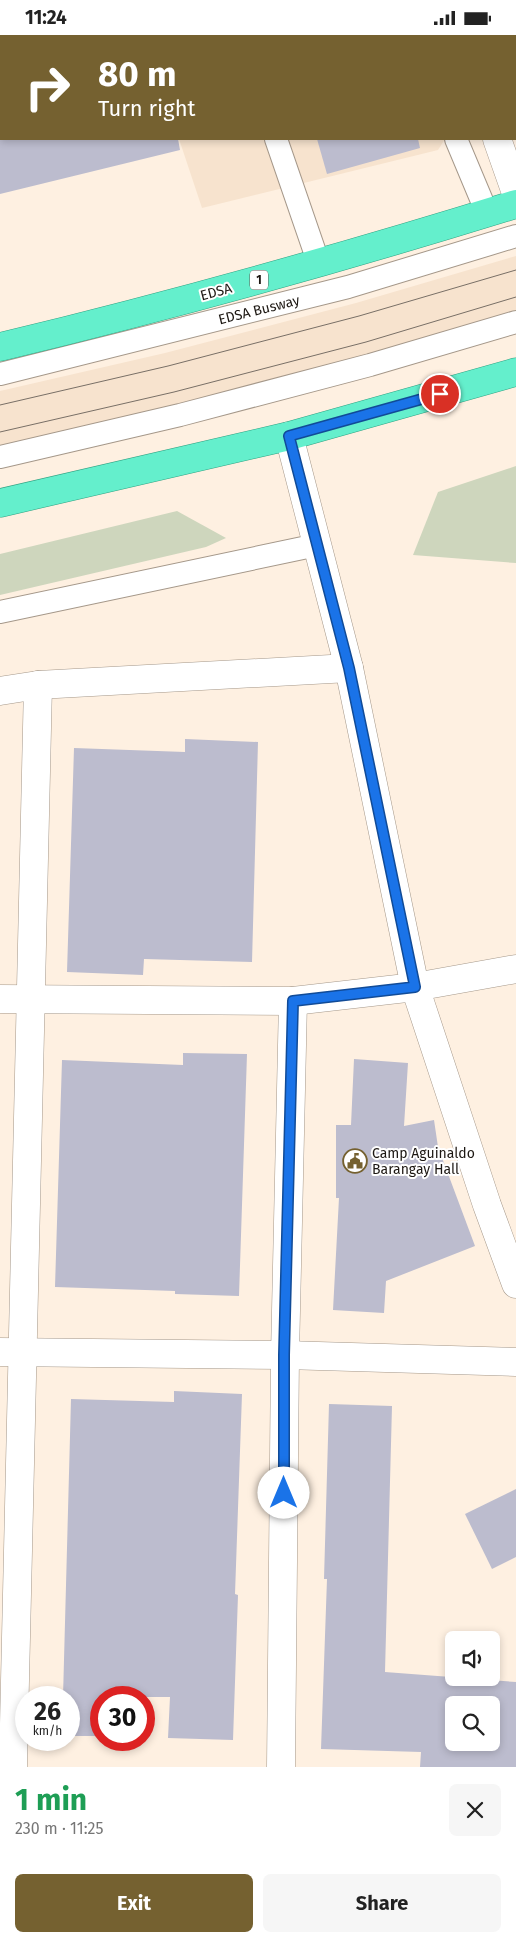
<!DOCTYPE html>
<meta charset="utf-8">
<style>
:root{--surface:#fff;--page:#f6f6f6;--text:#222;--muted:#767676;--accent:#756130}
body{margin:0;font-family:"Fira Sans",sans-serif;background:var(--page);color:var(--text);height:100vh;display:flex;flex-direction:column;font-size:19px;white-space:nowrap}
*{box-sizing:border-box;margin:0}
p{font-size:16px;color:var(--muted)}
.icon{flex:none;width:28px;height:28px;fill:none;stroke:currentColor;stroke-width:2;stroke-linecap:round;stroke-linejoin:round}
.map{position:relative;height:1732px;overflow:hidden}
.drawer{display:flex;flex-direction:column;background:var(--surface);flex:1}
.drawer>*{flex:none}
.guide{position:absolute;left:0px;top:0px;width:516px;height:105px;box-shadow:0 2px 8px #0003;background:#756130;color:#fff;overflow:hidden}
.controls{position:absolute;left:445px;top:1596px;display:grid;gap:10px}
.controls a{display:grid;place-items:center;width:55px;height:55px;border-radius:8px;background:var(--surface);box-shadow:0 2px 8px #0003;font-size:25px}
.speed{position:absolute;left:15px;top:1651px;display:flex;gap:10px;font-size:25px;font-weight:700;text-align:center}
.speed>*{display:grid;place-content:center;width:65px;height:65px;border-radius:50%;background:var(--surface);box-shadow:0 2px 8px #0003;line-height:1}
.speed small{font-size:12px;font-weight:400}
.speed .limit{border:8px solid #d22;background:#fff;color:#111}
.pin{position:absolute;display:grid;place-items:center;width:42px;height:42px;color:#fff;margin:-21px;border:2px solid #fff;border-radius:50%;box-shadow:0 1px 5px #0007}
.me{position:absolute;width:55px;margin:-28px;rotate:0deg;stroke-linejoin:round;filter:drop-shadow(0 0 4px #0008)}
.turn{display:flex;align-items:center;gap:18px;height:105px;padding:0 15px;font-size:22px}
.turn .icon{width:65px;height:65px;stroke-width:2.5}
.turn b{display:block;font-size:35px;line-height:42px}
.round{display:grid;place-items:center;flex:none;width:52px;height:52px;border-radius:8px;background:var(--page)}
.summary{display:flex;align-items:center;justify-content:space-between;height:85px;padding:0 15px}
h1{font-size:30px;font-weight:700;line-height:38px;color:#1e9e55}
.action{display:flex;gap:10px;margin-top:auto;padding:10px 15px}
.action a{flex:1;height:58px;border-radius:8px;background:var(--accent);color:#fff;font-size:20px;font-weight:700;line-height:58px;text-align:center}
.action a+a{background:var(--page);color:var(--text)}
.status{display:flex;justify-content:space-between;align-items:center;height:35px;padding:0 25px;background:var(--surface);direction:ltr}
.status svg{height:14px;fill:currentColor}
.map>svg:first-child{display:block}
.built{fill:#f7e3ce}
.green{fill:#ced6bd}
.building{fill:#bcbcce;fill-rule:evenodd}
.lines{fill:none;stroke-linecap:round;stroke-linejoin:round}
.service-casing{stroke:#a5988a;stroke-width:24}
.minor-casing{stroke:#a5988a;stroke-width:29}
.tertiary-casing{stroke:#a5988a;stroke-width:29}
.trunk-casing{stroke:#31a182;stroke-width:29}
.service{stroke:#fff;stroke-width:22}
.minor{stroke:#fff;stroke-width:28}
.tertiary{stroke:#fff;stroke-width:28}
.trunk{stroke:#64efcc;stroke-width:28}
.tram{stroke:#786f66;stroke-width:1}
.route-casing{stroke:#114b97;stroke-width:12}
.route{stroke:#1a73e8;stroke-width:9}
.labels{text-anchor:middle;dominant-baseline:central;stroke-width:4;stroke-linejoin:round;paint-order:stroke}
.shield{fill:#fff;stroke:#605d59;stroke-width:1}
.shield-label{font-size:12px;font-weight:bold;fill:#1c1712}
.street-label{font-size:14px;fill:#1c1712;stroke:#fff}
.poi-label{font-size:14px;fill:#1c1712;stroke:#fff;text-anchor:start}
</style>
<div class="status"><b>11:24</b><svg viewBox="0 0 49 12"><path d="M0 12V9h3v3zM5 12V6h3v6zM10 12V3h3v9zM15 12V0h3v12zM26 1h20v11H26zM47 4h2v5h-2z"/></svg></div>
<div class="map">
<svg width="516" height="1732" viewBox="0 0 516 1732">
<rect width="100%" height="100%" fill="#fef0e1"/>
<g class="built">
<polygon points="145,0 424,0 425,1 146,1"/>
<polygon points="179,104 445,104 438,115 202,173"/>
<polygon points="516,221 516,276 369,320 177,370 0,412 0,356 165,318 356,268"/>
</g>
<g class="green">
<polygon points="516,431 516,528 413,520 438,457"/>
<polygon points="177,476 226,503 206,512 0,560 0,519"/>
</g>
<g class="building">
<polygon points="0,104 178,104 180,115 0,159"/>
<polygon points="317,104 418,104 420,113 327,139"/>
<polygon points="185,704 258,707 252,927 144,924 143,940 67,937 74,713 185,717"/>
<polygon points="183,1018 247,1019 239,1261 175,1259 175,1256 55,1252 62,1025 183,1030"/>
<polygon points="354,1024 408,1028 404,1091 434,1085 438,1112 475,1211 386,1246 384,1278 333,1275 339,1163 336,1163 336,1090 351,1090"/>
<polygon points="174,1356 242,1359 235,1559 238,1560 233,1705 168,1703 170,1662 101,1662 101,1701 69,1701 69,1662 63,1662 71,1364 174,1367"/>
<path d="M329,1369L392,1371L385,1637L516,1647V1732H420L421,1717L321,1714L327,1544H324ZM454,1670H491V1708H454Z"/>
<polygon points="516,1454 516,1522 492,1534 465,1479"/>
</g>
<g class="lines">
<g class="service-casing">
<g id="service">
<polyline points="243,0 243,1"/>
<polyline points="414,0 414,1"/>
<polyline points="276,104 319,229"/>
<polyline points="456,104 487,178"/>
<polyline points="0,339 348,252 516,201"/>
<polyline points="0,422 180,380 370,330 516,287"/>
<polyline points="0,577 317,510"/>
</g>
</g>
<g class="minor-casing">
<g id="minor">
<polyline points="289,401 349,633 415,952 487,1170 516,1249"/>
<polyline points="0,656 38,650 349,633"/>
<polyline points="0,964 293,966 415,952 516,934"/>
<polyline points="0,1317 285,1320 516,1327"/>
<polyline points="13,1732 38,650"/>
<polyline points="281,1732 285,1320 293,966"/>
</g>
</g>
<g class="tertiary-casing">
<g id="tertiary">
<polyline points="458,0 459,1"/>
<polyline points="497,104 516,158"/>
</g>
</g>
<g class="trunk-casing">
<g id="trunk">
<path d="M0,312C174,270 345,222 516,169"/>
<polyline points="0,468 289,401 516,337"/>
</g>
</g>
<use href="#service" class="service"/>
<use href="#minor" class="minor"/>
<use href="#tertiary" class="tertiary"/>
<use href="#trunk" class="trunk"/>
<g class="tram">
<polyline points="0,370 168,331 359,281 516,235"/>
<polyline points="0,397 174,357 366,307 516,262"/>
</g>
</g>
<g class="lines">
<g class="route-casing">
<polyline id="route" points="284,1458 284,1320 293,966 415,952 349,633 289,401 440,359"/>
</g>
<use href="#route" class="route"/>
</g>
<defs>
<g id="civic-ring" transform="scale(1.25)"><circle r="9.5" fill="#fff" stroke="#756130" stroke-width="1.5"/><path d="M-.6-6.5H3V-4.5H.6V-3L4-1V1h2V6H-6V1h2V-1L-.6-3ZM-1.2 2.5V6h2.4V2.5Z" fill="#756130"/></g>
</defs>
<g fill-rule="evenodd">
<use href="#civic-ring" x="355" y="1126"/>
</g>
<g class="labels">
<rect class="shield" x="250" y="235.5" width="18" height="19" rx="4"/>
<g class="shield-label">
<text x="259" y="245">1</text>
</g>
<g class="street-label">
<text transform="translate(216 257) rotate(-15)">EDSA</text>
<text transform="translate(259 275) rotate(-14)">EDSA Busway</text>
</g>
<g class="poi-label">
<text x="372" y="1118">Camp Aguinaldo<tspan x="372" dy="16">Barangay Hall</tspan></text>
</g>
</g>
</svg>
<div class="controls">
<a><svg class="icon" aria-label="sound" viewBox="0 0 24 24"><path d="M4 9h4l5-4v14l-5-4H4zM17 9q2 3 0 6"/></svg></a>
<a><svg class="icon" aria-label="search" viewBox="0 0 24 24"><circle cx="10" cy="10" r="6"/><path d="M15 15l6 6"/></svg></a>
</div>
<div class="speed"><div>26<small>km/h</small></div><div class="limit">30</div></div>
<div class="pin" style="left:440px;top:359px;background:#d93025"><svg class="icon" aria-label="arrive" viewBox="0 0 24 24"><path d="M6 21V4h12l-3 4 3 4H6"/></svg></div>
<svg class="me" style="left:284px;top:1458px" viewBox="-20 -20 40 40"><circle r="19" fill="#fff"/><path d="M0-13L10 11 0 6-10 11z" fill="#1a73e8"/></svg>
<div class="guide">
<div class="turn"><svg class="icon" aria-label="right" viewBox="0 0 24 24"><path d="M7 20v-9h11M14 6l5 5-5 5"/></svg><div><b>80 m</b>Turn right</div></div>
</div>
</div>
<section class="drawer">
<div class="summary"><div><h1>1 min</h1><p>230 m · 11:25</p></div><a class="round"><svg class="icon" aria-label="close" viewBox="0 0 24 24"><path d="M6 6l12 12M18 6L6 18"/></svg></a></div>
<div class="action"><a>Exit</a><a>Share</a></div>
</section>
